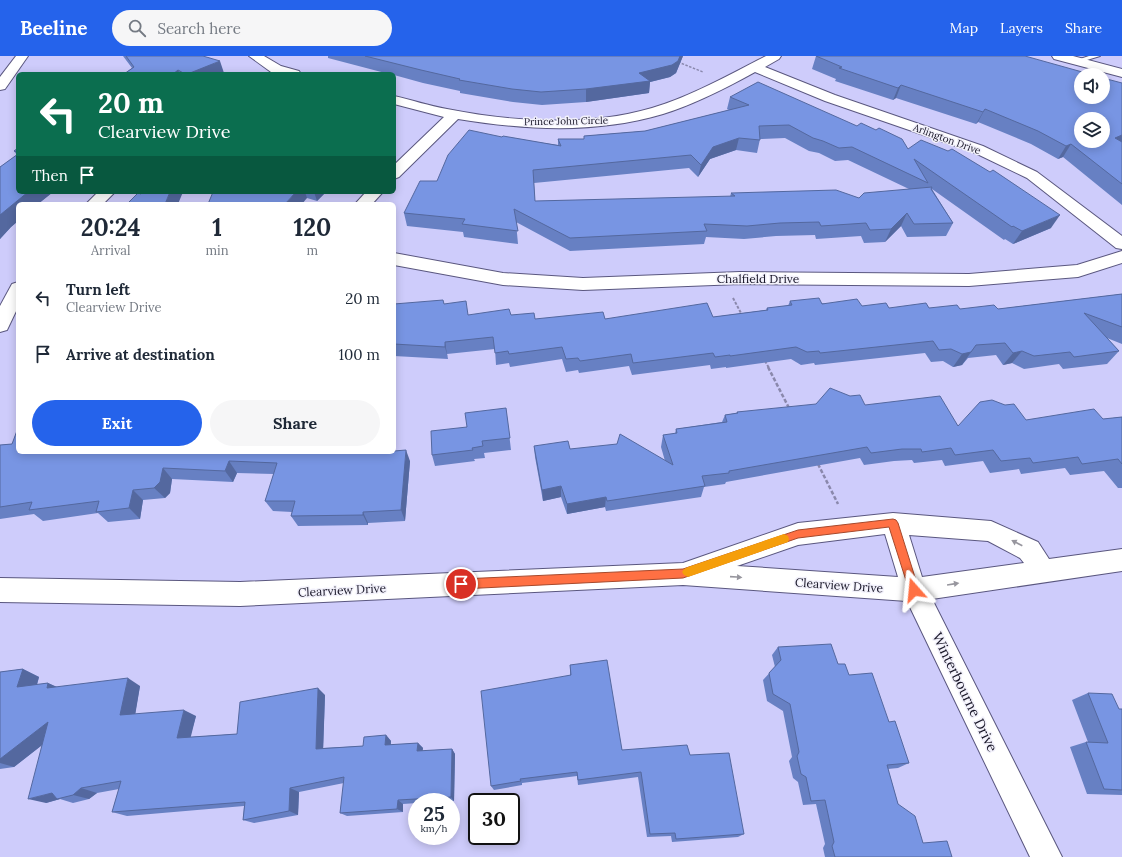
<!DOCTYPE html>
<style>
:root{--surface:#fff;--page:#f6f6f7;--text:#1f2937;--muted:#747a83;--accent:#2563eb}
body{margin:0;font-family:Lora,serif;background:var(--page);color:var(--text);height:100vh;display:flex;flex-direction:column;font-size:15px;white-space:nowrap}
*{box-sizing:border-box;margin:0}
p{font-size:13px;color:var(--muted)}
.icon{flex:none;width:22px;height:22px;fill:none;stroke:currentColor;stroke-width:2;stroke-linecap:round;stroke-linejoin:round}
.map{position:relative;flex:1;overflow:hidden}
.side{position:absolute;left:16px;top:146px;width:380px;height:252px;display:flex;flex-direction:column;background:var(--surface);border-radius:6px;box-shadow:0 2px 10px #0003}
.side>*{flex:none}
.hud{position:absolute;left:16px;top:16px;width:380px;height:122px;border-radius:6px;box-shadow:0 2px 10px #0003;background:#0b6e4f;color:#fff;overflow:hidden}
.buttons{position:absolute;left:1074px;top:12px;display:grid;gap:8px}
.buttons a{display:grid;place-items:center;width:36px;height:36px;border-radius:50%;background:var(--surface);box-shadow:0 2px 10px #0003;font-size:20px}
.speed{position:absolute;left:408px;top:737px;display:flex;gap:8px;font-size:20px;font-weight:700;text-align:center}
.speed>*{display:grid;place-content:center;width:52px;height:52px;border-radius:50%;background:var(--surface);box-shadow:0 2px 10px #0003;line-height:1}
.speed small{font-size:10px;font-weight:400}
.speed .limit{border:2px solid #111;border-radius:6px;background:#fff;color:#111}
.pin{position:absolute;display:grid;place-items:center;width:34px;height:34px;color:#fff;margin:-17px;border:2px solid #fff;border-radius:50%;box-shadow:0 1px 4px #0007}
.me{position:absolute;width:44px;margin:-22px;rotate:342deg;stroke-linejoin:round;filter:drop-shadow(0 0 3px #0008)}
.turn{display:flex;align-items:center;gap:14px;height:84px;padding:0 16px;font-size:18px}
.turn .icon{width:52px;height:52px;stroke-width:2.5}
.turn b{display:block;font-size:28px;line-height:34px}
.then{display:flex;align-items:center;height:38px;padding:0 16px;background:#0003;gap:8px;font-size:15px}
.eta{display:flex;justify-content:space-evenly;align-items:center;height:68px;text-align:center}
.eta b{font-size:24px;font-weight:700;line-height:28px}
.primary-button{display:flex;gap:8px;margin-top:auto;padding:8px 16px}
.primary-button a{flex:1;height:46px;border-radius:24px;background:var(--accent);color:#fff;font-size:16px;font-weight:700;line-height:46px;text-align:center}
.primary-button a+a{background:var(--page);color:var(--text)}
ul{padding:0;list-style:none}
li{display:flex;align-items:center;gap:12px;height:56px;padding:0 16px}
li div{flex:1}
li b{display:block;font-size:15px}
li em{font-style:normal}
header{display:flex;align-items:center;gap:24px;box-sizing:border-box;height:56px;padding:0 20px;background:var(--accent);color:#fff}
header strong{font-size:19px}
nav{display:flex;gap:22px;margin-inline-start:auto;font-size:14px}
.search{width:280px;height:36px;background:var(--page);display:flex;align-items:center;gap:10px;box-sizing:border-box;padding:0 14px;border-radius:22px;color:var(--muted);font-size:15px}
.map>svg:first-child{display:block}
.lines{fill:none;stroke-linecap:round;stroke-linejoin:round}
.service-casing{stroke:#5a577f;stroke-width:2}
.minor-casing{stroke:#5a577f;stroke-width:2}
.tertiary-casing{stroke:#5a577f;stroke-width:2}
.path-far2{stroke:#8a88ac;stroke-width:1.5;stroke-dasharray:2.5 1.5;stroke-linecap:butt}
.path-far1{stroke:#8a88ac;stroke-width:2;stroke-dasharray:3 1.5;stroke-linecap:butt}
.path{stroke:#8a88ac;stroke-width:2.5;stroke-dasharray:4 2;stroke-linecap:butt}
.service{fill:#fff;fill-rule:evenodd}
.minor{fill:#fff;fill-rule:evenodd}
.tertiary{fill:#fff;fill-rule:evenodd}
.wall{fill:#6780c3;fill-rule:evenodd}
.shaded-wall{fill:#54689f}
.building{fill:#7895e3;stroke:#54689f;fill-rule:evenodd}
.oneway{fill:#97969e}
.route{fill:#ff7043;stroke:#a6492c}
.slow{fill:#f59e0b}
.labels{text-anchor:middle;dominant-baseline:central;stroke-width:3;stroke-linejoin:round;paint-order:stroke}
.far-street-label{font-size:10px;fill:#181627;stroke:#f2f1fb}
.street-label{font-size:12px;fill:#181627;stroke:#f2f1fb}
.near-street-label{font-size:14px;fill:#181627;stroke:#f2f1fb}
</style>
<header>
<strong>Beeline</strong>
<div class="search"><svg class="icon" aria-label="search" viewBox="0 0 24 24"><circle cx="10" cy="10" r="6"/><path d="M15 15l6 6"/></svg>Search here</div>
<nav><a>Map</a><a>Layers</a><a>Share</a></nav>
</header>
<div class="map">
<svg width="1122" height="801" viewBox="0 0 1122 801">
<rect width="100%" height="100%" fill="#ceccfb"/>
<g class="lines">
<g class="service-casing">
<polygon id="service" points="1089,0 1100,0 1077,7 1074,5"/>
</g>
<g class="minor-casing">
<g id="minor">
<polygon points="249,0 264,0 281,10 299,15 301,18 279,18 271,16"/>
<path d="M766,0H781L779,3L765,11L835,39L983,90L1037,116L1122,180V193L1116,192L1027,122L973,96L825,45L755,16C726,32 695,48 663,58C596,78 526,74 458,63L399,121L394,123V109L444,61L394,48V40C412,44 429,50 447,53C513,66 587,71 652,52C692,40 729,19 766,0Z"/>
<polygon points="98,136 115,136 103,148 86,148"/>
<polygon points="366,136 383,136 372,148 355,148"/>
<polygon points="1122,195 1122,207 1078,221 969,230 740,228 583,234 503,229 394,209 394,197 503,217 583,222 740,216 969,218 1077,209"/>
<polygon points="18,226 18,251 7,274 0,276 0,250 12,228"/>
<path d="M893,457L991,465L1038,486L1049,503L1122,493V515L932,543L1062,801H1030L907,545L683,529L240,550L0,546V522L240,526L683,507L798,467ZM885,478L898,521L737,510L798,489ZM909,479L988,485L1020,502L1024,507L922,521Z"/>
</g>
</g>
<g class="tertiary-casing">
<g id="tertiary">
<polygon points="16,0 28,0 5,33 0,34 0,21"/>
<polygon points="1052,0 1073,0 1122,13 1122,21 1054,3"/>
</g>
</g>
<polyline class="path-far2" points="678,6 703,16"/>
<g class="path-far1">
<polyline points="733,242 742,259"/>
<polyline points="765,305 769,312"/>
</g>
<g class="path">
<polyline points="768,311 790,354"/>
<polyline points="818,408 838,448"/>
</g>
<use href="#service" class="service"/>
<use href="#minor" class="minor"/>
<use href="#tertiary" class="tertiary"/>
</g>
<g class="wall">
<polygon points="123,0 203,0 224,17 222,18 124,18 132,12"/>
<polygon points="328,0 683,0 676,17 670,21 650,26 649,37 586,46 542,49 513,46 460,37 460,35 423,27 394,19 394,18 389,18 328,2"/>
<polygon points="816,0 1122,27 1122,149 1063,101 1058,103 1031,88 978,66 976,68 896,42 893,44 835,25 836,23 812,13"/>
<path d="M730,41L908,93L1051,172L1013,188L1005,183L1004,184L932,133L953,167L946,180L907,181L901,170L885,186L864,187L861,180L816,183L815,179L776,180L744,183L706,181L704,188L570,195L516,166L518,188L464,181L463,176L407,170L404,157L437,125L502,81L558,89V83H584V80L645,75L729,54L727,53ZM785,82L809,95L819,97L835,105L848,104L909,133L859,142L731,137L730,141L535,145L534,127L689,112L698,121L710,103L736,94L757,97L760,83Z"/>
<polygon points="18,92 18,136 53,136 38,148 18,148 18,165 11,171 0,183 0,111 17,99 14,95"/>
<polygon points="213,136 326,136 317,145 307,142"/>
<polygon points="1122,238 1122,288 1107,282 1119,295 1107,308 1063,313 1059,308 1024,313 1012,307 1003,309 996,299 968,302 962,309 953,311 943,305 931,306 925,297 815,309 814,307 801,309 791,303 726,312 726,311 711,313 710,309 632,319 629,310 579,317 578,314 566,316 562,303 510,311 509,307 496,309 495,293 447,298 448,303 394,300 394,248 444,248 468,259 511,259 535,263 605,263 713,261 766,254 767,252 788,250 790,245 862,250 889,252 929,252 960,253 998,253"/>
<polygon points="865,349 958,370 1026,364 1103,363 1122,361 1122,432 1118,432 1104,415 1070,419 1065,412 1021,418 1019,413 990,417 983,405 945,410 942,404 914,407 912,404 894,405 864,409 860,402 726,426 725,428 704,431 701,441 606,455 605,451 567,458 561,441 543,445 535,401 534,390 570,393 665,405 661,391 663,379 675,378 676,373 722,366 725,359 736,357 737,356"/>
<polygon points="506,352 511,394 484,397 485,402 474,403 475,405 435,410 432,399 467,371"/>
<polygon points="12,388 18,396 347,396 348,397 410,405 405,465 368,467 368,469 298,470 291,460 292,456 273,455 265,445 274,418 237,417 233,426 172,423 170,437 165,442 143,444 140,463 108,466 98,457 43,465 34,458 0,463 0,389"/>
<polygon points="778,591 838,608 849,619 889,666 909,707 898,712 888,713 898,748 923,787 952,801 825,801 823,792 825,788 816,748 803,749 798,726 793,722 789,705 792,701 783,655 767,645 763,624 775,611 772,599"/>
<polygon points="570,609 622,694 690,699 744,778 738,781 672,786 671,780 647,781 638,721 578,729 577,720 522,727 522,729 494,734 491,730 570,619"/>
<polygon points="23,613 39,621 37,629 48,627 56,631 140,630 135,658 196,660 190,681 237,678 325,639 323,692 363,690 386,679 391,685 391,689 418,687 423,692 422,695 452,693 455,698 454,745 437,746 417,746 417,747 403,748 403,756 347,760 340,757 344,727 299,736 298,759 254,767 243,764 244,750 127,760 112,756 119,733 97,737 89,743 73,747 60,743 46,747 42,689 14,711 0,713 0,616"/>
<polygon points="1088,637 1119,653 1122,653 1122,739 1087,738 1070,691 1086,686 1088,686 1072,644"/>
</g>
<g class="shaded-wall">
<polygon points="680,0 683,0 676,17 670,21 650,26 649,37 586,46 586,33 639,17"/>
<polygon points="220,5 224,17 222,18 189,18 190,17"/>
<polygon points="178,14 180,18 173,18"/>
<polygon points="901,29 896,42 893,44 898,32"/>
<polygon points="985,53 978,66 976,68 983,56"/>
<polygon points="1122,79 1122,87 1115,82"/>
<polygon points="739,82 736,94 710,103 698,121 701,109 713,91"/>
<polygon points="1071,88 1063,101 1058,103 1066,90"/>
<polygon points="28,136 53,136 38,148 18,148 18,165 11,171 0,183 0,159"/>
<polygon points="170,136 183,136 178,148 165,148"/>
<polygon points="296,136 305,136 307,142 302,148 285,148"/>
<polygon points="314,136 326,136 317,145"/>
<polygon points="907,157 901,170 885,186 891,173"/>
<polygon points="1060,159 1051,172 1013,188 1022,175"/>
<polygon points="445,286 447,298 448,303 445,291"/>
<polygon points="976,289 962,309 953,311 962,298"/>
<polygon points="1022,295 1012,307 1003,309 1013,297"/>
<polygon points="406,394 410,405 405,465 401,454"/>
<polygon points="229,405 237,417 233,426 225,415"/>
<polygon points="163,412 172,423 170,437 165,442 154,432"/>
<polygon points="561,430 561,441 543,445 542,434"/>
<polygon points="133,434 143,444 140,463 129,452"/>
<polygon points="606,441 605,451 567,458 567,448"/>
<polygon points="363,456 368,467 368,469 363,459"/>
<polygon points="23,613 39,621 34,638 17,631"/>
<polygon points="128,622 140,630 134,666 120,659"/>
<polygon points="48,627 64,634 47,632"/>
<polygon points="318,632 325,639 323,698 316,693"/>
<polygon points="184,654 196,660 189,688 177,682"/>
<polygon points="48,666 64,672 14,711 0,707 0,703"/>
<polygon points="386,679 391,685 390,694 385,689"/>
<polygon points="418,687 423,692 422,701 417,695"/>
<polygon points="452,693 455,698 454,745 451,741"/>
<polygon points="81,732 97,737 89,743 73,739"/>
<polygon points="290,732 299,736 298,759 289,755"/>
<polygon points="52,737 57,743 60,743 46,747 28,743"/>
<polygon points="398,744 403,748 403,756 397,753"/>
</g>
<g class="building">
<polygon points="126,0 203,0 220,5 190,17 189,18 185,18 178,14 173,18 124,18 134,11"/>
<polygon points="365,0 680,0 678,5 672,9 639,17 650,25 586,33 541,36 512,33 459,24 460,23 421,14"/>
<path d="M816,0H1025L1093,19H1081V41H1103V22L1122,27V79L1115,82L1122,86V128L1071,88L1066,90L1038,75L985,53L983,56L901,29L898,32L839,12L842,11ZM1081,63H1103V85H1081Z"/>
<polygon points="758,26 857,70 861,67 876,74 879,72 902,83 908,93 921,84 948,95 952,93 990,116 993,114 1060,159 1022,175 1013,170 1012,171 914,103 928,127 852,91 839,92 823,85 813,82 789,69 759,70 760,84 739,82 713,91 701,109 691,99 533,114 535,145 735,140 731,137 836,134 859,142 864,137 932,131 931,133 953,167 914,168 907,157 891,173 870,174 866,167 821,170 819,166 780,167 747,170 704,168 707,175 570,182 514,153 518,175 462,168 465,163 404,157 420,125 437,125 448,99 469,74 502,81 503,80 561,90 558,83 584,83 584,80 645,75 749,49 730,41"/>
<polygon points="18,92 18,96 14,95"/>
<polygon points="18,98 18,136 28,136 0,159 0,111"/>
<polygon points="143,136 170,136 165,148 127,148 138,137 141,138"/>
<polygon points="213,136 296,136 285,148 208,148"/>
<polygon points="1122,238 1122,271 1084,257 1119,295 1074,301 1070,296 1034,300 1022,295 1013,297 1005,287 976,289 971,296 962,298 951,293 939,294 933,285 820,297 819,295 807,296 796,291 730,300 730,299 715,301 713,297 633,307 631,298 580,305 578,302 566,303 562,291 509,298 508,295 495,297 493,281 445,286 445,291 394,288 394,248 443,244 444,248 466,245 468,259 509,253 511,259 534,257 535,263 603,256 605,263 707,247 713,261 768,254 767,252 792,249 790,245 819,242 822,248 857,243 862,250 886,247 889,252 926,247 929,252 957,249 960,253 994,249 998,253"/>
<polygon points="830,332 850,340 860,339 865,349 940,340 958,370 980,346 992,344 1005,349 1014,348 1026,364 1094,353 1103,363 1122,361 1122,408 1118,403 1082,408 1078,401 1033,407 1030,402 1001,405 993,394 955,399 951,392 922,396 921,393 902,393 871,397 867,391 729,415 729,417 702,420 705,430 607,445 606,441 567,448 561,430 542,434 534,390 568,385 570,393 617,388 620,378 673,409 663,379 677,377 676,373 727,366 725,359 738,357 737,356 816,348"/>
<polygon points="506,352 510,382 482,385 483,390 472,392 473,394 432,399 431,375 467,371 465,357"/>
<polygon points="18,372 18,396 340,396 340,397 363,396 394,396 394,395 406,394 401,454 363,456 363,459 291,460 295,445 265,445 277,407 229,405 225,415 163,412 160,426 154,432 133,434 129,452 96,456 99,445 29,454 32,446 0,451 0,389 12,388"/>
<polygon points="831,588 838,608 845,608 849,619 872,617 889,666 895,665 909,707 887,709 898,748 915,760 923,787 947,785 952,801 835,801 832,790 834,786 825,744 811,745 806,721 801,718 797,700 799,696 790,648 773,638 769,617 781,604 778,591"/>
<polygon points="607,604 622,694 687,689 690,699 729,697 744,778 676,783 675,777 650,778 641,716 578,724 577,716 520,723 521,725 491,730 481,635 571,619 570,609"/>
<polygon points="23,613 17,631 48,627 47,632 128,622 120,659 184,654 177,682 237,678 240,646 318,632 316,693 363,690 364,681 386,679 385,689 418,687 417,695 452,693 451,741 398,744 397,753 340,757 344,721 290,732 289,755 243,764 245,746 112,756 121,725 81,732 73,739 57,743 52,737 28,743 48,666 0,703 0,616"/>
<polygon points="1088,637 1112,638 1119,653 1122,653 1122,734 1104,733 1086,686 1108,687"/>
</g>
<defs><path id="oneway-solid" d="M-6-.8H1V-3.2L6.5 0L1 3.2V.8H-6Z"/></defs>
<g class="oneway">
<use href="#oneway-solid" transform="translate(1017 487) rotate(-153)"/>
<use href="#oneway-solid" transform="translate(736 521) rotate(4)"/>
<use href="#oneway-solid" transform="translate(953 528) rotate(-9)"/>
</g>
<polygon class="route" points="893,463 896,464 898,467 919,534 918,538 914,539 911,538 909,534 889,471 798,482 683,522 461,533 458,531 456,528 458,525 461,523 683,513 798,474"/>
<polygon class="slow" points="784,478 788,480 789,483 788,486 688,521 684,519 682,516 684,513 688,511"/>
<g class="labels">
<g class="far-street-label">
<text transform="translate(566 65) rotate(-1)">Prince John Circle</text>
<text transform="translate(947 83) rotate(20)">Arlington Drive</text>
</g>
<g class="street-label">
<text x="758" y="222">Chalfield Drive</text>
<text transform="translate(839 529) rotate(4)">Clearview Drive</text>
<text transform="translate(342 534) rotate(-3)">Clearview Drive</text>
</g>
<g class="near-street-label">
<text transform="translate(965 636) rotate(64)">Winterbourne Drive</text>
</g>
</g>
</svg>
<div class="buttons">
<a><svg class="icon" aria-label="sound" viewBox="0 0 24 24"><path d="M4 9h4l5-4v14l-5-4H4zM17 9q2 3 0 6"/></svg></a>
<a><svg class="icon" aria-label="layers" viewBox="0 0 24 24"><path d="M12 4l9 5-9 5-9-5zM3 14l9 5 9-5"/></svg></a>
</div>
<div class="speed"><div>25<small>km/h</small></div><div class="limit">30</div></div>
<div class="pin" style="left:461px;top:528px;background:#d93025"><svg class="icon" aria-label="arrive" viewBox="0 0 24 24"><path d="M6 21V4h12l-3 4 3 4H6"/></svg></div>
<svg class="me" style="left:914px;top:534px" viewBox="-20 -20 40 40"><path d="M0-17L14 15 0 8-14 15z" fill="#ff7043" stroke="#fff" stroke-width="4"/></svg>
<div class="hud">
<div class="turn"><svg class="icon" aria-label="left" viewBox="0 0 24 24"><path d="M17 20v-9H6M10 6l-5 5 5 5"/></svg><div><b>20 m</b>Clearview Drive</div></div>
<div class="then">Then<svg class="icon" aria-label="arrive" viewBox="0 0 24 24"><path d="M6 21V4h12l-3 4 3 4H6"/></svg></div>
</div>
<section class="side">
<div class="eta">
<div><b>20:24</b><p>Arrival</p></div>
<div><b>1</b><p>min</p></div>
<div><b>120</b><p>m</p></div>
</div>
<ul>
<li><svg class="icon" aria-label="left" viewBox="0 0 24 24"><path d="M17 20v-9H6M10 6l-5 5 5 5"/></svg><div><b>Turn left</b><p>Clearview Drive</p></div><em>20 m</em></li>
<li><svg class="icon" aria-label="arrive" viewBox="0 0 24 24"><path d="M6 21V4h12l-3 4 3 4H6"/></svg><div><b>Arrive at destination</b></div><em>100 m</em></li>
</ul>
<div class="primary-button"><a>Exit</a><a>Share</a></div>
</section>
</div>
